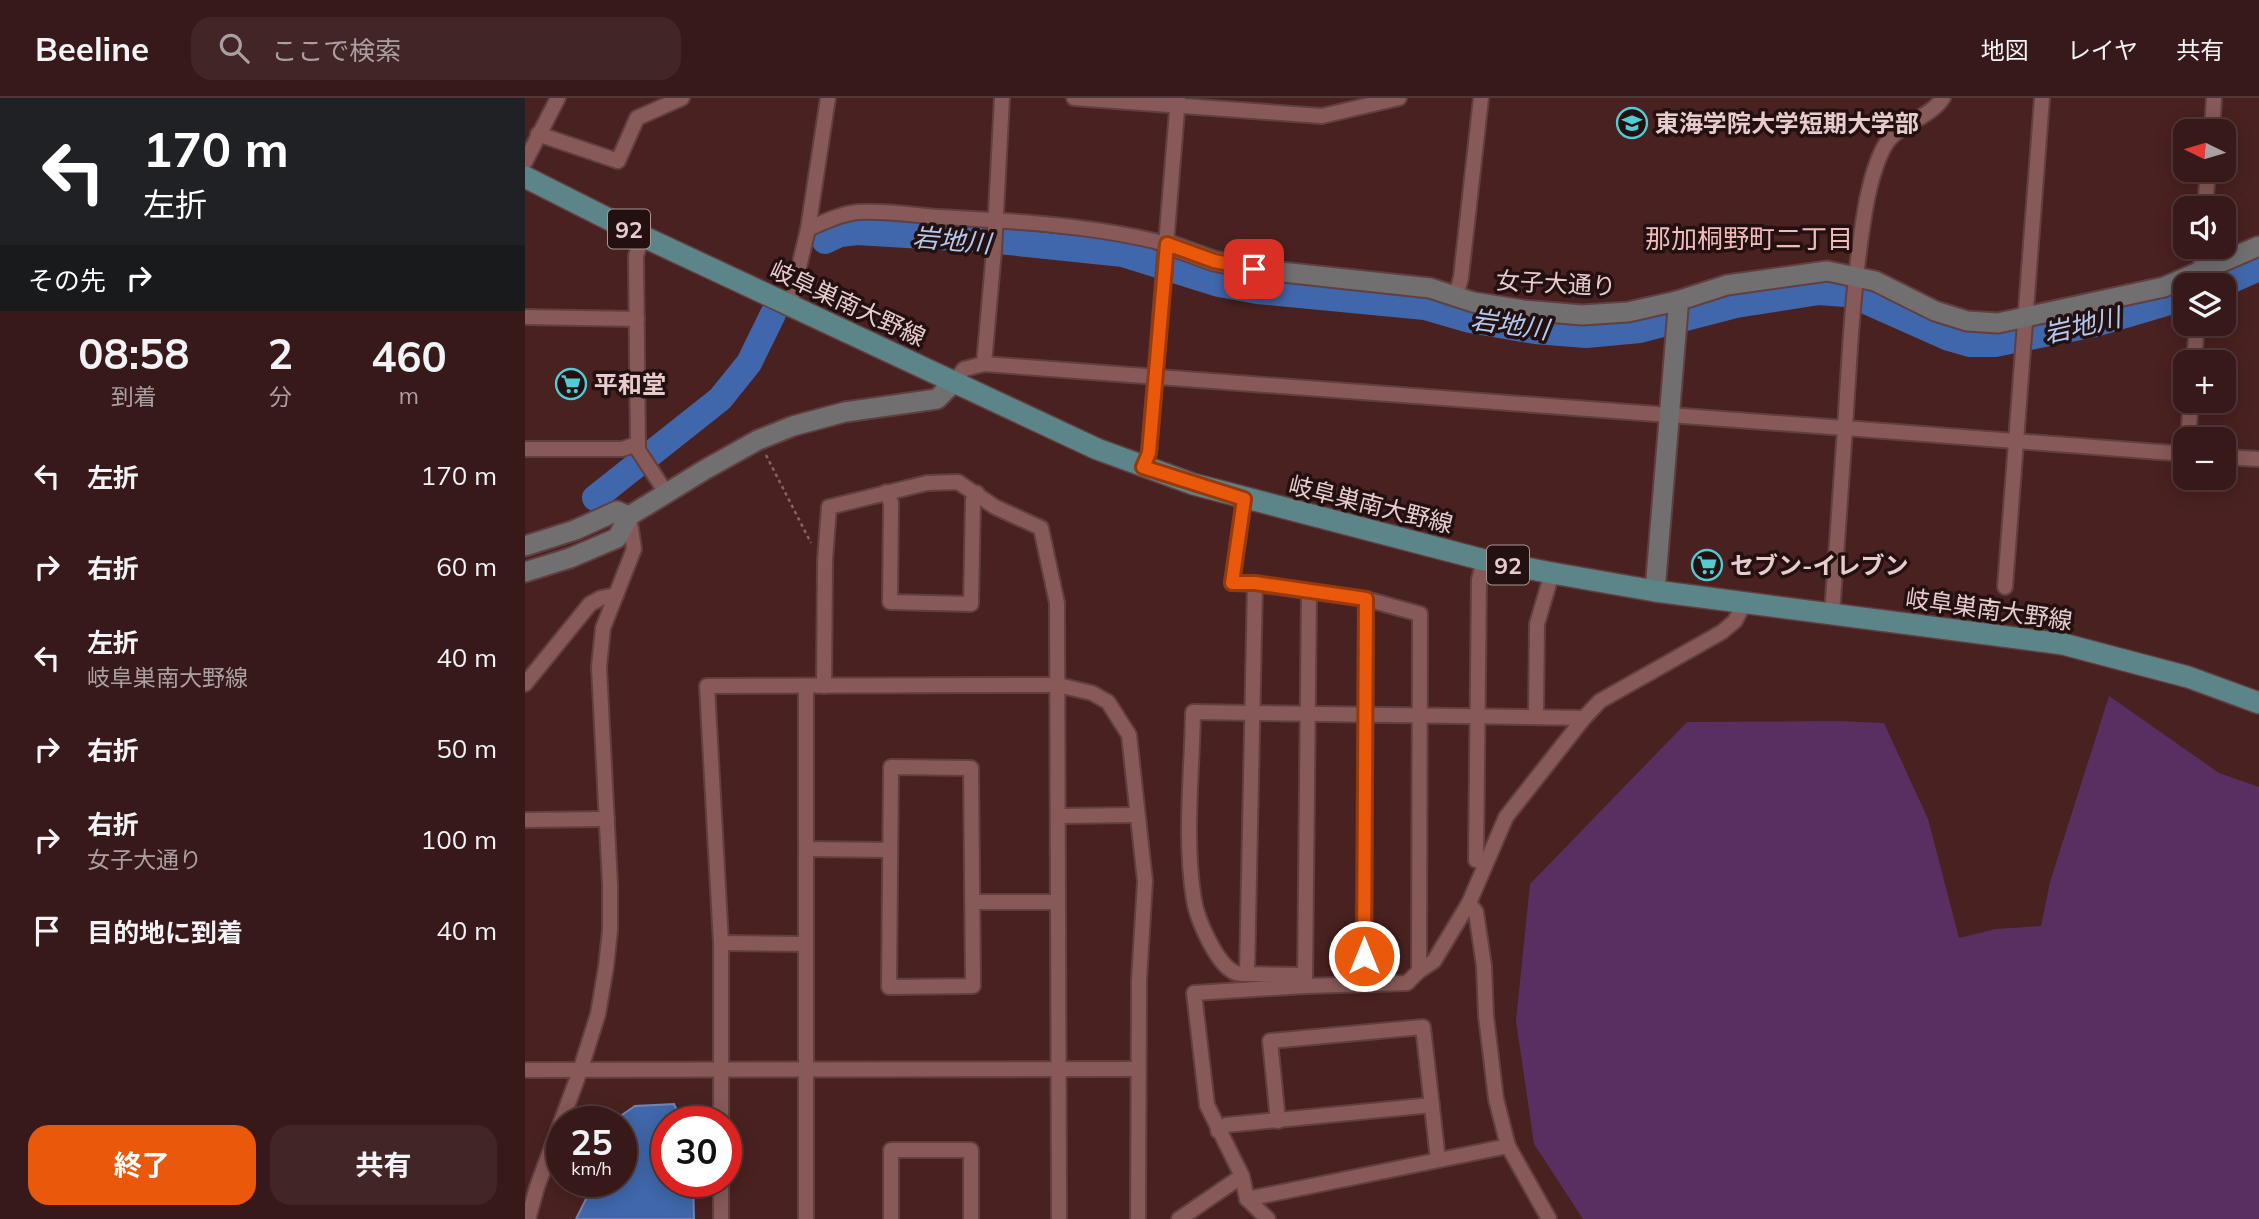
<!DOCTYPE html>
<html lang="ja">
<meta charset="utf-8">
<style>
:root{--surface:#371919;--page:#422626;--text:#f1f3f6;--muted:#aaa0a2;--line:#513838;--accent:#ea580c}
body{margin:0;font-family:Mulish,"Noto Sans JP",sans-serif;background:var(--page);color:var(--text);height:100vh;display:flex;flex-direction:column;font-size:26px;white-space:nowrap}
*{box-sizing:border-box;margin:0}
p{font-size:23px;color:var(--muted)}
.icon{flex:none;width:38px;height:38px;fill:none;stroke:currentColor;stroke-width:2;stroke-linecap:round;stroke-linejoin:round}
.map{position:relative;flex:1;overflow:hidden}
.panel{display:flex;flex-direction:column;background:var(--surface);width:525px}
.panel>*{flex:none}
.top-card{background:#202124;color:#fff;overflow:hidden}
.needle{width:46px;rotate:275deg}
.buttons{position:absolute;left:1648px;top:21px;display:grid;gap:14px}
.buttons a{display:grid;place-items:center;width:63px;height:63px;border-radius:14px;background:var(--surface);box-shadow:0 4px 18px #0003,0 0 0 2px var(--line);font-size:35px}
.speed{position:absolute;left:21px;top:1008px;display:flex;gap:14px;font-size:35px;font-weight:700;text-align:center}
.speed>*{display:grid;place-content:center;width:91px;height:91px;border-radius:50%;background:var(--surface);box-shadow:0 4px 18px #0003,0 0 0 2px var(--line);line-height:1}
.speed small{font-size:18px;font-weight:400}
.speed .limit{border:10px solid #d22;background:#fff;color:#111}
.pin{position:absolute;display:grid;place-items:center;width:60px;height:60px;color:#fff;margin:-30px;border-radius:14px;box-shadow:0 4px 10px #0006}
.me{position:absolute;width:77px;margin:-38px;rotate:0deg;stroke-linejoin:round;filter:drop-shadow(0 0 5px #0008)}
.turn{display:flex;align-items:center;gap:24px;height:147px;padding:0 28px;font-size:32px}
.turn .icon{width:91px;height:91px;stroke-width:2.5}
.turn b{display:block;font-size:49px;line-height:60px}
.then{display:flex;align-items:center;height:66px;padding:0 28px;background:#0003;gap:14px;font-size:26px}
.eta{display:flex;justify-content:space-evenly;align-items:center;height:119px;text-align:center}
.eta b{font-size:42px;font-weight:700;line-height:49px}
.cta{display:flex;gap:14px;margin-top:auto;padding:14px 28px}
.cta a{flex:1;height:80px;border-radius:21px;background:var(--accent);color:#fff;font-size:28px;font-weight:700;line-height:80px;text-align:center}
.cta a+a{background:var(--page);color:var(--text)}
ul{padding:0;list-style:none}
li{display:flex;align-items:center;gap:21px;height:91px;padding:0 28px}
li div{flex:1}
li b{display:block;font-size:26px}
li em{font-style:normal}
header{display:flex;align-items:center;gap:42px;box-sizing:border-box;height:98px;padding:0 35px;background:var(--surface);border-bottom:2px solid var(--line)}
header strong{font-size:33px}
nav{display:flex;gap:38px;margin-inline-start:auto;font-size:24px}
.search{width:490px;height:63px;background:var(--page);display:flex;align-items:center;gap:18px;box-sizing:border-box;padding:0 24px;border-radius:21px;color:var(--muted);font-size:26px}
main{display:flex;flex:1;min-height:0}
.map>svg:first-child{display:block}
.green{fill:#582f60}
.water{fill:#4067ab;stroke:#7285b5;stroke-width:2}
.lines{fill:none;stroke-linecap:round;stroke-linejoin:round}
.river{stroke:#4067ab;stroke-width:26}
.street-casing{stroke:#613f40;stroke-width:18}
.secondary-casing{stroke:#613f40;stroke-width:23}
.primary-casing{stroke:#613f40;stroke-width:24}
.path{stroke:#876463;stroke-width:2.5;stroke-dasharray:3.5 3.5;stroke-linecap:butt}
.street{stroke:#875958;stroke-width:14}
.secondary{stroke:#716f70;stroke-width:19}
.primary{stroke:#5b8589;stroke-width:21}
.route-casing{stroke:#983908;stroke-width:18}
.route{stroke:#ea580c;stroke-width:12}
.labels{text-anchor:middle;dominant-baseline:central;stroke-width:7;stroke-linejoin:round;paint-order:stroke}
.shield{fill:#231111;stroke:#ac9493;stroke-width:2}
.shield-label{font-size:23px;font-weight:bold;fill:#e7cccb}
.poi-label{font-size:24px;font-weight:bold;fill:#e7cccb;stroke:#231111;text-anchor:start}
.street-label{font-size:24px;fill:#e7cccb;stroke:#231111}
.neighbourhood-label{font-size:26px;fill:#f0bbba;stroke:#231111}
.water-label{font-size:26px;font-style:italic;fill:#b3c9ef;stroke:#231111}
</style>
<header>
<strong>Beeline</strong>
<div class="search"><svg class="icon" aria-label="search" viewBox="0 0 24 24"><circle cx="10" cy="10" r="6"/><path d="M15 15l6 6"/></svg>ここで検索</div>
<nav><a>地図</a><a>レイヤ</a><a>共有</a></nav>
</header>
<main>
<section class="panel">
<div class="top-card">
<div class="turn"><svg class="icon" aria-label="left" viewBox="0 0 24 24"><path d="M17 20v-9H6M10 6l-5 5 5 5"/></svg><div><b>170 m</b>左折</div></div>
<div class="then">その先<svg class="icon" aria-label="right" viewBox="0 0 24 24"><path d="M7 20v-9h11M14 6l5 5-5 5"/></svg></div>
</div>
<div class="eta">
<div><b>08:58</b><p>到着</p></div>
<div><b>2</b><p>分</p></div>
<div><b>460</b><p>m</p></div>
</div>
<ul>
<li><svg class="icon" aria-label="left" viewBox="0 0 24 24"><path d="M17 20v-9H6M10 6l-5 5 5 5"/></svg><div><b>左折</b></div><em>170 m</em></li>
<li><svg class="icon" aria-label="right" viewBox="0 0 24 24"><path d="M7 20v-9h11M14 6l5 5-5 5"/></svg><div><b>右折</b></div><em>60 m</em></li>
<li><svg class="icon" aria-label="left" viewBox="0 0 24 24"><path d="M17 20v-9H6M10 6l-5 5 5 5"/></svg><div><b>左折</b><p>岐阜巣南大野線</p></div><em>40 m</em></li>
<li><svg class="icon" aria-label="right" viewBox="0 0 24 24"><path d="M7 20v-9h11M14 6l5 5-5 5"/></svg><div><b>右折</b></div><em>50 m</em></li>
<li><svg class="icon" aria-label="right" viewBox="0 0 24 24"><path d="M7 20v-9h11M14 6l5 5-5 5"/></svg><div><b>右折</b><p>女子大通り</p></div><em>100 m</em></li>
<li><svg class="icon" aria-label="arrive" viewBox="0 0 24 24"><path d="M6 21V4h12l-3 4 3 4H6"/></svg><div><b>目的地に到着</b></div><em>40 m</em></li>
</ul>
<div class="cta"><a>終了</a><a>共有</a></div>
</section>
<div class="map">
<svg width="1734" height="1121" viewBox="0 0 1734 1121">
<rect width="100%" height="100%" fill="#492121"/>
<polygon class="green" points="1584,598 1694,675 1734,689 1734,1121 1058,1121 1009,1046 991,923 1005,786 1162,624 1312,623 1359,625 1403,721 1434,840 1471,831 1516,828 1525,784"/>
<polygon class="water" points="149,1006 157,1024 142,1024 142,1083 168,1083 169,1121 51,1121 70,1083 96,1083 96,1024 91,1024 91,1021 110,1008"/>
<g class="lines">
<g class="river">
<polyline points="300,143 315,136 332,134 464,142 598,156 694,186 732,193 900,209 945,222 1010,233 1061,237 1115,232 1211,207 1294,194 1320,196 1343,204 1424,240 1445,246 1470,246 1570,226 1661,199"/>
<polyline points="1696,187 1734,170"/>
<polyline points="70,400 195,301 224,265 248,216"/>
</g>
<g class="street-casing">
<g id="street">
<polyline points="549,0 797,18 874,0"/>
<path d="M1418,0C1403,22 1370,26 1358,51C1345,77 1340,110 1336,139C1327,202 1324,266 1320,330L1661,356"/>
<polyline points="1687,33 1689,0"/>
<polyline points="13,36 93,63 112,20 157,0"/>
<polyline points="0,64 33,0"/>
<polyline points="1680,110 1683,72"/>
<path d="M283,131C299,124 315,116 333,114C359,112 388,117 413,119C490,123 568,127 642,146"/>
<polyline points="117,138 111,158 113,352 142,396"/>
<polyline points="1675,187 1677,149"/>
<polyline points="931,199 936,179 956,0"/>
<polyline points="265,207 283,131 303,0"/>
<polyline points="0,219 112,221"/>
<polyline points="1669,264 1672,226"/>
<polyline points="459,266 469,152 477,0"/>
<polyline points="429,284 439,271 459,266 1320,330 1307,516"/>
<polyline points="1663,341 1666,303"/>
<polyline points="0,351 97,351 113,346"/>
<polyline points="1699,359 1734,361"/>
<polyline points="618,369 624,355 653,0"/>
<polyline points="361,394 366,405 365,504 446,506 448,402 452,395"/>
<polyline points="719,401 707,485 730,486 841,501 839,885"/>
<polyline points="959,462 954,482 951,762 960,765"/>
<polyline points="730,486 722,876 780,877"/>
<polyline points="1480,489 1517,0"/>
<polyline points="841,501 895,516 894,873"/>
<polyline points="0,586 65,506 76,500 91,497"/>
<polyline points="281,588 281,1121"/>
<polyline points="299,588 300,462 304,409 402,385 433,384 470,409 516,430 532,505 534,1121"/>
<polyline points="1011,618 1012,526 1027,475"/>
<polygon points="366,669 446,670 448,888 364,889"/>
<polyline points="533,718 612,717"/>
<polyline points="0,722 82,721"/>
<polyline points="281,751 364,752"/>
<polyline points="448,804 533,804"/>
<polyline points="944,805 951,814 959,868 961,918 971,1001 983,1048 1024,1121"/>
<polyline points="196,845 281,846"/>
<path d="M722,876C719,876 715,876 711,875C692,868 672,821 669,802C659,742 667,675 668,614L1059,620"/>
<polyline points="780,883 784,493"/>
<polyline points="0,972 612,971"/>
<polyline points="753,1023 745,943 898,929 913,1062"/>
<polyline points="196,1024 196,845 182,588 533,587 567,595 583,604 604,637 620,783 614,882 613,1121"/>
<polyline points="693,1033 701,1027 907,1007"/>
<polyline points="196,1083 196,1121"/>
<polyline points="722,1101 983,1048"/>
<polyline points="3,1121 12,1089 55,973 73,916 81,869 85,832 85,786 74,569 78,530 109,451 104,418"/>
<polyline points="366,1121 366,1052 446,1052 446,1121"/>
<polyline points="654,1121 717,1078"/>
<polyline points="743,1121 722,1101 717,1078 682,1007 669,895 780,888 882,885 894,873 909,863 944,805 981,719 1059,620 1075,603 1197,534 1210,523 1220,504"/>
</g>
</g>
<g class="secondary-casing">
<g id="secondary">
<polyline points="642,146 689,163 729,171 905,190 948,204 998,212 1057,217 1103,214 1152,203 1202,187 1302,173 1350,183 1410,213 1442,223 1473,225 1639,189 1734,148"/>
<polyline points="0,448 50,432 92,413 104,418"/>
<polyline points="0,474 45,460 92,440 104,418 181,371 233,342 268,328 320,314 412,301 429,284"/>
<polyline points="1130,493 1153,211 1152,203"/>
</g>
</g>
<g class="primary-casing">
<polyline id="primary" points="0,79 117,138 572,351 668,386 959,462 1027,475 1130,493 1538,546 1663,579 1734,605"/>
</g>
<polyline class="path" points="241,357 286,445"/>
<use href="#street" class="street"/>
<use href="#secondary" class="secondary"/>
<use href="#primary" class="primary"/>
</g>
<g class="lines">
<g class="route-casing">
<polyline id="route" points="729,171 689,163 642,146 624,355 618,369 719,401 707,485 730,485 841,501 839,858"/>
</g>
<use href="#route" class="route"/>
</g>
<defs>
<g id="university-ring" transform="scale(1.575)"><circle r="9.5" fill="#231111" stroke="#51ccd4" stroke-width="1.5"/><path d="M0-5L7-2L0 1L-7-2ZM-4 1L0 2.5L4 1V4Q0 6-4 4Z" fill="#51ccd4"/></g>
<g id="supermarket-ring" transform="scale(1.575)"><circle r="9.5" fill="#231111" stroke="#51ccd4" stroke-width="1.5"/><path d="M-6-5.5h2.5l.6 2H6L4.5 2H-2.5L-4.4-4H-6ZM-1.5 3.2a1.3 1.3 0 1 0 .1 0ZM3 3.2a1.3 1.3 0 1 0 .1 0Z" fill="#51ccd4"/></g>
</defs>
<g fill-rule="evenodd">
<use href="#university-ring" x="1107" y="25"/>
<use href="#supermarket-ring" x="46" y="286"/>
<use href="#supermarket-ring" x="1182" y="467"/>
</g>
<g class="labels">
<g class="shield">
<rect x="83" y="111.5" width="42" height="39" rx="5"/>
<rect x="962" y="447.5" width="42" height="39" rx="5"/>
</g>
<g class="shield-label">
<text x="104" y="131">92</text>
<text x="983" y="467">92</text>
</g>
<g class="poi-label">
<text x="1130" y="25">東海学院大学短期大学部</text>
<text x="69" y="286">平和堂</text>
<text x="1205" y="467">セブン-イレブン</text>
</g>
<g class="street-label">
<text transform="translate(1031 185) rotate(3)">女子大通り</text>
<text transform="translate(323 205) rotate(25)">岐阜巣南大野線</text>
<text transform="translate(846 406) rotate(14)">岐阜巣南大野線</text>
<text transform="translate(1464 511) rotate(8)">岐阜巣南大野線</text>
</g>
<g class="neighbourhood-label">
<text x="1224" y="140">那加桐野町二丁目</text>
</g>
<g class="water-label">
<text transform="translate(427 142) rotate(5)">岩地川</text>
<text transform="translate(985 226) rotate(8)">岩地川</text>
<text transform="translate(1557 227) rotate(-13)">岩地川</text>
</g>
</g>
</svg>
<div class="buttons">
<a><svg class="needle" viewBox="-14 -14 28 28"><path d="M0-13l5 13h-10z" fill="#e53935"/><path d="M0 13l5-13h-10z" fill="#aaa0a2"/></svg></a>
<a><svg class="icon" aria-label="sound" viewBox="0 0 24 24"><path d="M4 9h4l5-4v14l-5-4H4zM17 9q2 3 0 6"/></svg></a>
<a><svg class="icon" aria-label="layers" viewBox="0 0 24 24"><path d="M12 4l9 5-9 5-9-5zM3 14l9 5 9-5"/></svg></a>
<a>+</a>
<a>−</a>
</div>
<div class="speed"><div>25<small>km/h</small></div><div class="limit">30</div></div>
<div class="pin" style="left:729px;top:171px;background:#d93025"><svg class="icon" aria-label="arrive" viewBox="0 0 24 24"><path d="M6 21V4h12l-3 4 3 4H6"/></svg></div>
<svg class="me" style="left:839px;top:858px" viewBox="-20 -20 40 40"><circle r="17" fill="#ea580c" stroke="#fff" stroke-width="3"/><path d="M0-11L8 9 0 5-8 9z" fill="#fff"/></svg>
</div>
</main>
